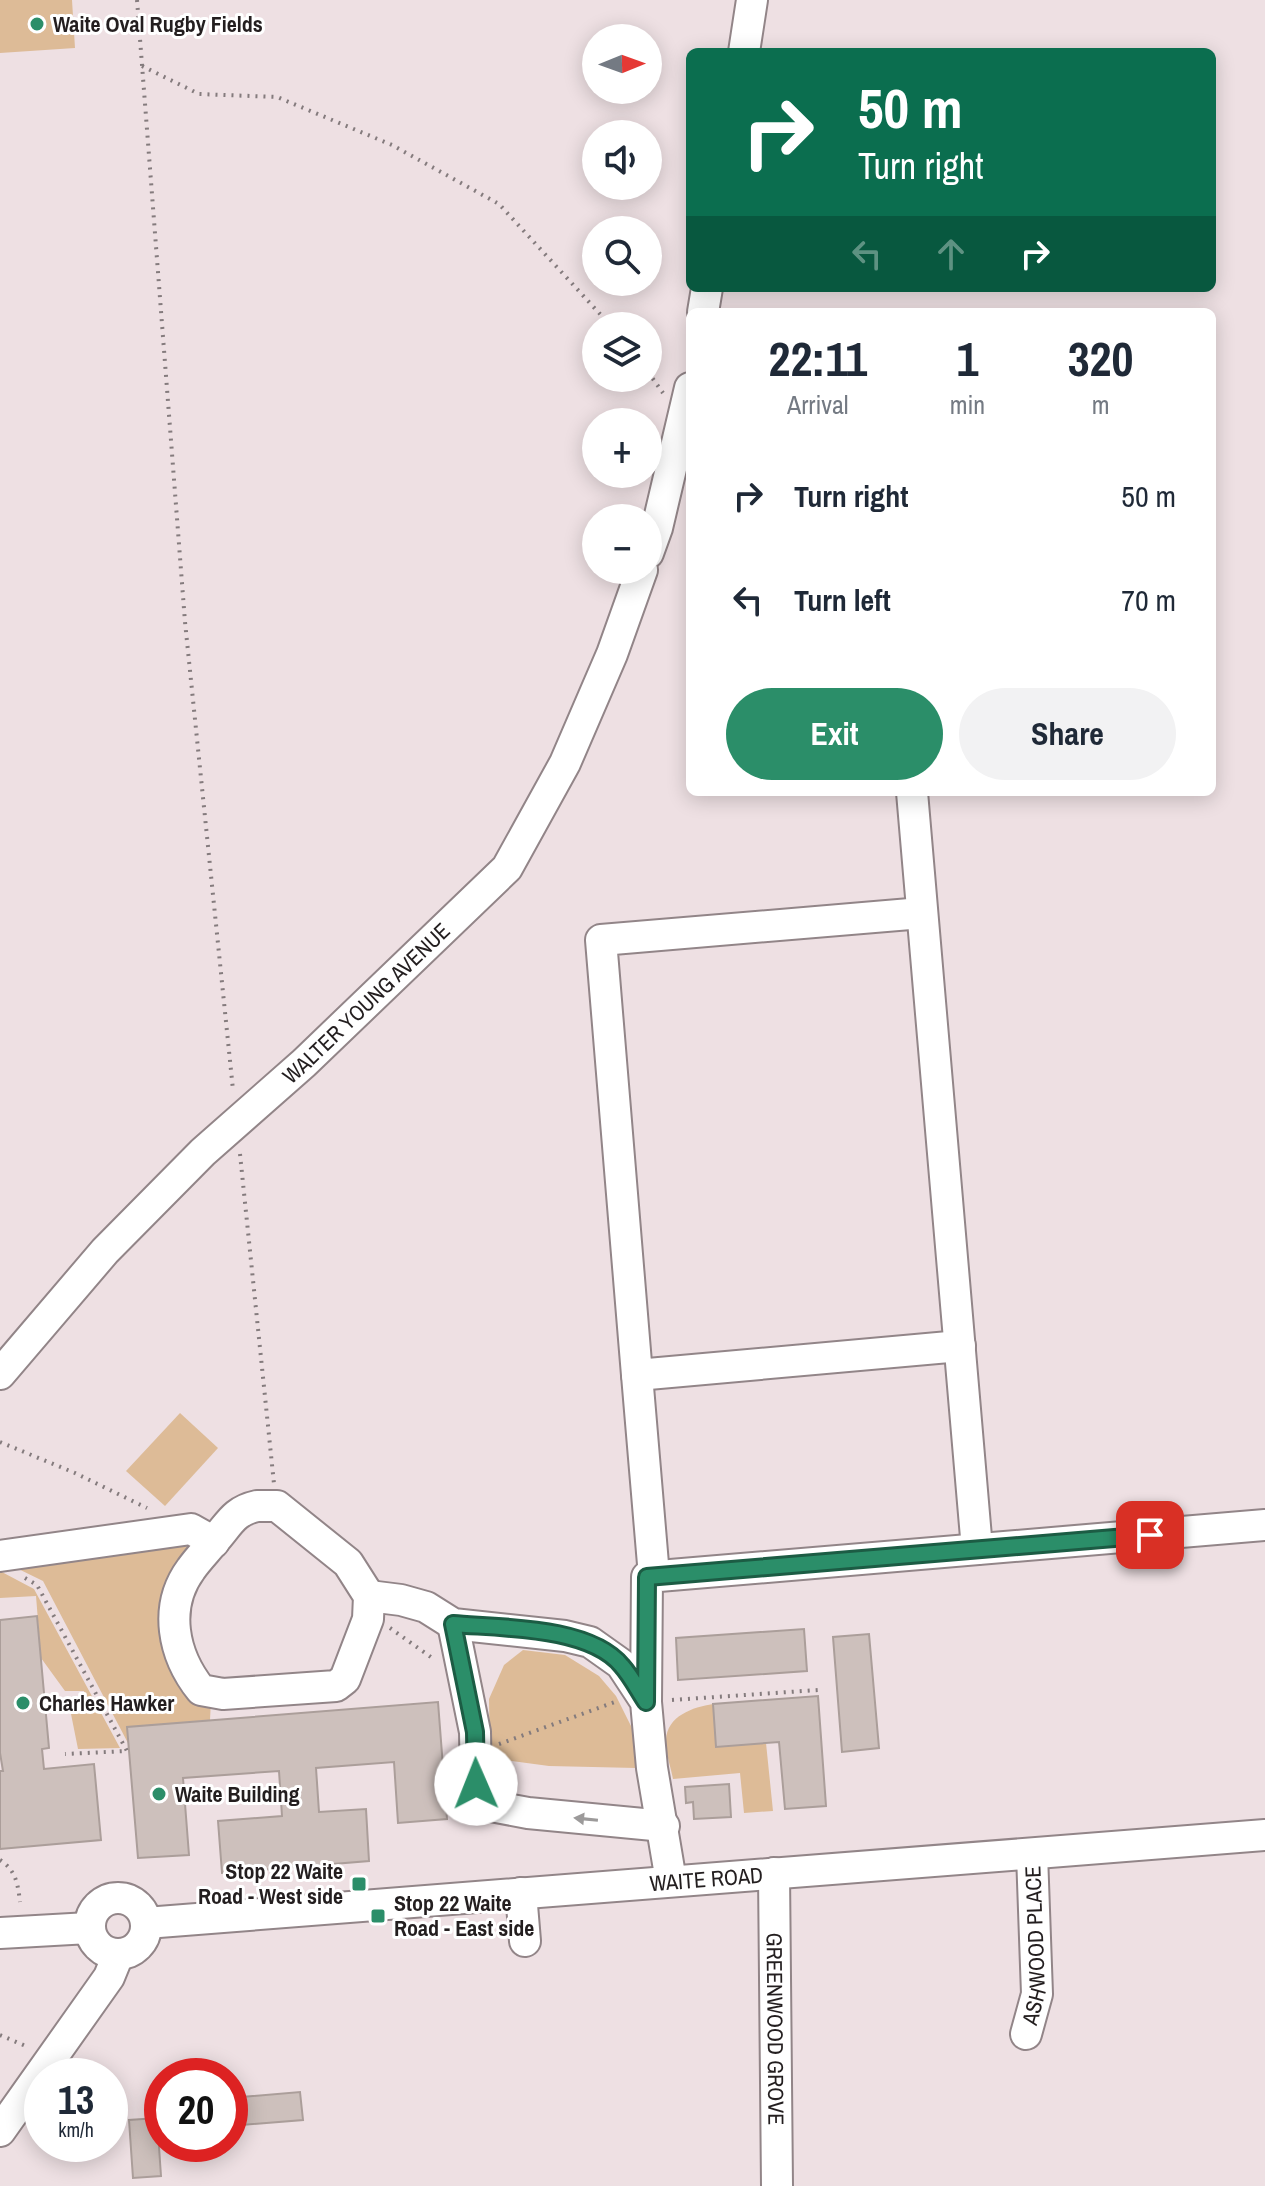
<!DOCTYPE html>
<meta charset="utf-8">
<style>
:root{--surface:#fff;--page:#f2f2f3;--text:#1f2937;--muted:#747a83;--accent:#2b8e69}
body{margin:0;font-family:"Archivo Narrow",sans-serif;background:var(--page);color:var(--text);height:100vh;display:flex;flex-direction:column;font-size:30px;white-space:nowrap}
*{box-sizing:border-box;margin:0}
p{font-size:26px;color:var(--muted)}
.icon{flex:none;width:44px;height:44px;fill:none;stroke:currentColor;stroke-width:2;stroke-linecap:round;stroke-linejoin:round}
.map{position:relative;flex:1;overflow:hidden}
.drawer{position:absolute;left:686px;top:308px;width:530px;height:488px;display:flex;flex-direction:column;background:var(--surface);border-radius:12px;box-shadow:0 4px 20px #0003}
.drawer>*{flex:none}
.top-card{position:absolute;left:686px;top:48px;width:530px;height:244px;border-radius:12px;box-shadow:0 4px 20px #0003;background:#0b6e4f;color:#fff;overflow:hidden}
.needle{width:52px;rotate:89deg}
.fabs{position:absolute;left:582px;top:24px;display:grid;gap:16px}
.fabs a{display:grid;place-items:center;width:80px;height:80px;border-radius:50%;background:var(--surface);box-shadow:0 4px 20px #0003;font-size:40px}
.speed{position:absolute;left:24px;top:2058px;display:flex;gap:16px;font-size:40px;font-weight:700;text-align:center}
.speed>*{display:grid;place-content:center;width:104px;height:104px;border-radius:50%;background:var(--surface);box-shadow:0 4px 20px #0003;line-height:1}
.speed small{font-size:20px;font-weight:400}
.speed .limit{border:12px solid #d22;background:#fff;color:#111}
.pin{position:absolute;display:grid;place-items:center;width:68px;height:68px;color:#fff;margin:-34px;border-radius:16px;box-shadow:0 4px 12px #0006}
.me{position:absolute;width:88px;margin:-44px;rotate:359deg;stroke-linejoin:round;filter:drop-shadow(0 0 6px #0008)}
.turn{display:flex;align-items:center;gap:28px;height:168px;padding:0 40px;font-size:36px}
.turn .icon{width:104px;height:104px;stroke-width:2.5}
.turn b{display:block;font-size:56px;line-height:68px}
.lanes{display:flex;align-items:center;height:76px;padding:0 40px;background:#0003;justify-content:center;gap:40px;direction:ltr}
.lanes .off{opacity:.35}
.eta{display:flex;justify-content:space-evenly;align-items:center;height:136px;text-align:center}
.eta b{font-size:48px;font-weight:700;line-height:56px}
.button{display:flex;gap:16px;margin-top:auto;padding:16px 40px}
.button a{flex:1;height:92px;border-radius:48px;background:var(--accent);color:#fff;font-size:32px;font-weight:700;line-height:92px;text-align:center}
.button a+a{background:var(--page);color:var(--text)}
ul{padding:0;list-style:none}
li{display:flex;align-items:center;gap:24px;height:104px;padding:0 40px}
li div{flex:1}
li b{display:block;font-size:30px}
li em{font-style:normal}
.map>svg:first-child{display:block}
.green{fill:#ddbb97}
.building{fill:#cdc0bc;stroke:#ab9e9a;stroke-width:2}
.lines{fill:none;stroke-linecap:round;stroke-linejoin:round}
.minor-casing{stroke:#928588;stroke-width:34}
.path{stroke:#847b7d;stroke-width:4;stroke-dasharray:2 6;stroke-linecap:butt}
.minor{stroke:#fff;stroke-width:30}
.oneway{fill:#9c9a9a}
.route-casing{stroke:#1c5c44;stroke-width:20}
.route{stroke:#2b8e69;stroke-width:14}
.poi-dot{fill:#2b8e69;stroke:#fff;stroke-width:3}
.labels{text-anchor:middle;dominant-baseline:central;stroke-width:6;stroke-linejoin:round;paint-order:stroke}
.poi-label{font-size:22px;font-weight:bold;fill:#231e1f;stroke:#fff;text-anchor:start}
.street-label{font-size:22px;fill:#231e1f;stroke:#fff}
</style>
<div class="map">
<svg width="1265" height="2186" viewBox="0 0 1265 2186">
<rect width="100%" height="100%" fill="#eee0e3"/>
<g class="green">
<polygon points="0,0 72,0 75,48 0,53"/>
<polygon points="180,1413 218,1448 165,1506 126,1471"/>
<polygon points="191,1540 191,1550 168,1587 211,1700 210,1720 128,1727 129,1745 43,1581 0,1560"/>
<polygon points="0,1571 34,1589 120,1748 78,1749 70,1709 86,1708 84,1691 65,1691 41,1658 36,1596 0,1598"/>
<polygon points="523,1650 565,1655 599,1676 616,1696 632,1728 636,1768 549,1766 490,1758 489,1699 504,1665"/>
<path d="M713,1704L766,1743L773,1811L744,1813L740,1773L673,1779C671,1767 665,1752 666,1740C667,1716 693,1707 713,1704Z"/>
</g>
<g class="building">
<polygon points="37,1616 49,1748 42,1749 44,1769 94,1764 101,1840 0,1849 0,1771 3,1771 0,1753 0,1620"/>
<polygon points="804,1629 807,1671 678,1680 676,1638"/>
<polygon points="869,1634 879,1748 842,1752 833,1637"/>
<polygon points="818,1696 826,1806 785,1809 779,1742 716,1747 713,1704"/>
<polygon points="438,1702 447,1819 398,1823 394,1762 316,1768 319,1812 366,1809 369,1861 222,1873 218,1821 282,1816 279,1771 183,1778 189,1855 138,1858 127,1727"/>
<polygon points="729,1784 731,1817 694,1819 693,1802 686,1803 685,1787"/>
<polygon points="300,2092 303,2120 230,2126 230,2098"/>
<polygon points="157,2118 161,2176 133,2178 129,2120"/>
</g>
<g class="lines">
<g class="minor-casing">
<g id="minor">
<polyline points="744,52 752,0"/>
<polyline points="703,312 707,288"/>
<polyline points="648,553 657,528 690,388"/>
<polyline points="912,792 977,1549"/>
<polyline points="922,913 601,940 637,1375 960,1346"/>
<path id="s1" d="M0,1374L105,1251L203,1152L304,1063L507,868L565,763L612,654L642,570"/>
<polyline points="637,1375 654,1576"/>
<path d="M257,1506H277L348,1563L369,1596L368,1619L345,1679L336,1686L223,1694L201,1690C173,1655 163,1607 191,1569C198,1559 207,1550 215,1540C230,1523 234,1511 257,1506Z"/>
<polyline points="0,1556 191,1529 214,1542"/>
<polyline points="369,1596 401,1600 426,1607 453,1624 565,1636 590,1642 621,1664 646,1702 652,1768 671,1881"/>
<polyline points="453,1624 475,1732 476,1784 491,1806 528,1813 664,1826"/>
<polyline points="646,1702 647,1577 1265,1525"/>
<path id="s2" d="M774,1873L777,2186"/>
<polyline points="521,1893 525,1941"/>
<circle cx="118" cy="1926" r="28"/>
<path id="s3" d="M146,1923L1265,1835"/>
<polyline points="0,1933 89,1928"/>
<path id="s4" d="M1026,2034L1037,1994L1032,1854"/>
<polyline points="0,2131 109,1977 118,1955"/>
</g>
</g>
<g class="path">
<polyline points="137,0 185,622 233,1090"/>
<polyline points="142,66 199,94 277,97 392,145 499,204 611,326"/>
<polyline points="648,372 663,393"/>
<polyline points="240,1154 274,1484"/>
<polyline points="0,1442 75,1473 147,1508"/>
<polyline points="25,1578 37,1585 127,1751 65,1754"/>
<polyline points="390,1628 435,1660"/>
<polyline points="672,1700 818,1690"/>
<polyline points="499,1744 615,1702"/>
<path d="M0,1860C16,1870 18,1885 20,1902"/>
<polyline points="0,2035 28,2047"/>
</g>
<use href="#minor" class="minor"/>
</g>
<defs><path id="oneway-solid" d="M-6-.8H1V-3.2L6.5 0L1 3.2V.8H-6Z" transform="scale(2)"/></defs>
<use class="oneway" href="#oneway-solid" transform="translate(586 1819) rotate(-174)"/>
<g class="lines">
<g class="route-casing">
<path id="route" d="M476,1784L475,1732L453,1624C500,1628 590,1626 622,1666C631,1676 638,1690 646,1702L647,1577L1150,1535"/>
</g>
<use href="#route" class="route"/>
</g>
<g class="poi-dot">
<circle cx="37" cy="24" r="8"/>
<circle cx="23" cy="1703" r="8"/>
<circle cx="159" cy="1794" r="8"/>
<rect x="351" y="1876" width="16" height="16" rx="4"/>
<rect x="370" y="1908" width="16" height="16" rx="4"/>
</g>
<g class="labels">
<g class="poi-label">
<text x="53" y="24">Waite Oval Rugby Fields</text>
<text x="39" y="1703">Charles Hawker</text>
<text x="175" y="1794">Waite Building</text>
<text x="343" y="1871" text-anchor="end">Stop 22 Waite<tspan x="343" dy="25">Road - West side</tspan></text>
<text x="394" y="1903">Stop 22 Waite<tspan x="394" dy="25">Road - East side</tspan></text>
</g>
<g class="street-label">
<text stroke="none"><textPath href="#s1" startOffset="522">WALTER YOUNG AVENUE</textPath></text>
<text stroke="none"><textPath href="#s3" startOffset="562">WAITE ROAD</textPath></text>
<text stroke="none"><textPath href="#s4" startOffset="90">ASHWOOD PLACE</textPath></text>
<text stroke="none"><textPath href="#s2" startOffset="156">GREENWOOD GROVE</textPath></text>
</g>
</g>
</svg>
<div class="fabs">
<a><svg class="needle" viewBox="-14 -14 28 28"><path d="M0-13l5 13h-10z" fill="#e53935"/><path d="M0 13l5-13h-10z" fill="#747a83"/></svg></a>
<a><svg class="icon" aria-label="sound" viewBox="0 0 24 24"><path d="M4 9h4l5-4v14l-5-4H4zM17 9q2 3 0 6"/></svg></a>
<a><svg class="icon" aria-label="search" viewBox="0 0 24 24"><circle cx="10" cy="10" r="6"/><path d="M15 15l6 6"/></svg></a>
<a><svg class="icon" aria-label="layers" viewBox="0 0 24 24"><path d="M12 4l9 5-9 5-9-5zM3 14l9 5 9-5"/></svg></a>
<a>+</a>
<a>−</a>
</div>
<div class="speed"><div>13<small>km/h</small></div><div class="limit">20</div></div>
<div class="pin" style="left:1150px;top:1535px;background:#d93025"><svg class="icon" aria-label="arrive" viewBox="0 0 24 24"><path d="M6 21V4h12l-3 4 3 4H6"/></svg></div>
<svg class="me" style="left:476px;top:1784px" viewBox="-20 -20 40 40"><circle r="19" fill="#fff"/><path d="M0-13L10 11 0 6-10 11z" fill="#2b8e69"/></svg>
<div class="top-card">
<div class="turn"><svg class="icon" aria-label="right" viewBox="0 0 24 24"><path d="M7 20v-9h11M14 6l5 5-5 5"/></svg><div><b>50 m</b>Turn right</div></div>
<div class="lanes"><svg class="icon off" aria-label="left" viewBox="0 0 24 24"><path d="M17 20v-9H6M10 6l-5 5 5 5"/></svg><svg class="icon off" aria-label="ahead" viewBox="0 0 24 24"><path d="M12 20V5M6 11l6-6 6 6"/></svg><svg class="icon" aria-label="right" viewBox="0 0 24 24"><path d="M7 20v-9h11M14 6l5 5-5 5"/></svg></div>
</div>
<section class="drawer">
<div class="eta">
<div><b>22:11</b><p>Arrival</p></div>
<div><b>1</b><p>min</p></div>
<div><b>320</b><p>m</p></div>
</div>
<ul>
<li><svg class="icon" aria-label="right" viewBox="0 0 24 24"><path d="M7 20v-9h11M14 6l5 5-5 5"/></svg><div><b>Turn right</b></div><em>50 m</em></li>
<li><svg class="icon" aria-label="left" viewBox="0 0 24 24"><path d="M17 20v-9H6M10 6l-5 5 5 5"/></svg><div><b>Turn left</b></div><em>70 m</em></li>
</ul>
<div class="button"><a>Exit</a><a>Share</a></div>
</section>
</div>
